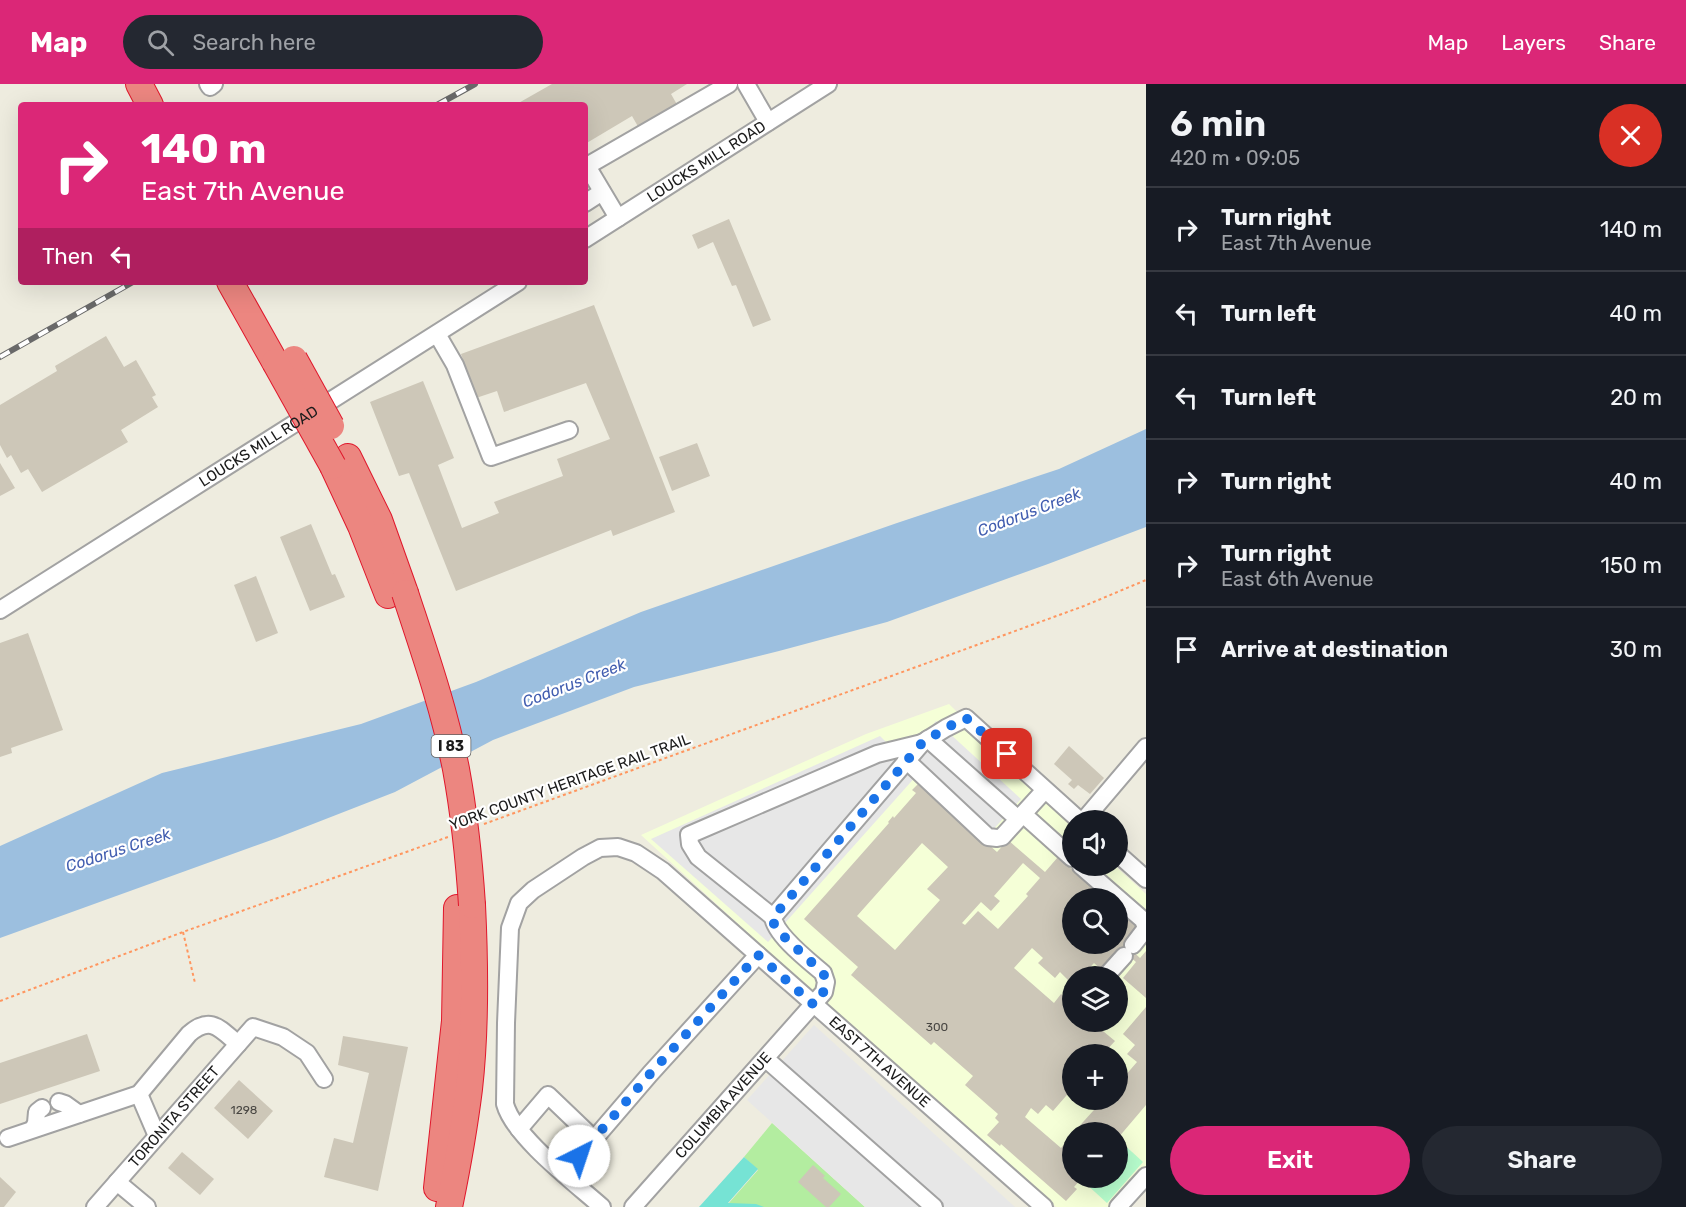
<!DOCTYPE html>
<meta charset="utf-8">
<style>
:root{--surface:#171b24;--page:#242831;--text:#f1f3f6;--muted:#9ea1a6;--line:#363941;--accent:#db2777}
body{margin:0;font-family:Rubik,sans-serif;background:var(--page);color:var(--text);height:100vh;display:flex;flex-direction:column;font-size:22px;white-space:nowrap}
*{box-sizing:border-box;margin:0}
p{font-size:20px;color:var(--muted)}
.icon{flex:none;width:33px;height:33px;fill:none;stroke:currentColor;stroke-width:2;stroke-linecap:round;stroke-linejoin:round}
.map{position:relative;flex:1;overflow:hidden}
.panel{display:flex;flex-direction:column;background:var(--surface);width:540px}
.panel>*{flex:none}
.top-card{position:absolute;left:18px;top:18px;width:570px;height:183px;border-radius:6px;box-shadow:0 6px 24px #0002;background:#db2777;color:#fff;overflow:hidden}
.buttons{position:absolute;left:1062px;top:726px;display:grid;gap:12px}
.buttons a{display:grid;place-items:center;width:66px;height:66px;border-radius:50%;background:var(--surface);box-shadow:0 6px 24px #0002;font-size:30px}
.pin{position:absolute;display:grid;place-items:center;width:51px;height:51px;color:#fff;margin:-26px;border-radius:12px;box-shadow:0 3px 9px #0006}
.me{position:absolute;width:66px;margin:-33px;rotate:41deg;stroke-linejoin:round;filter:drop-shadow(0 0 4px #0008)}
.turn{display:flex;align-items:center;gap:21px;height:126px;padding:0 24px;font-size:27px}
.turn .icon{width:78px;height:78px;stroke-width:2.5}
.turn b{display:block;font-size:42px;line-height:51px}
.then{display:flex;align-items:center;height:57px;padding:0 24px;background:#0003;gap:12px;font-size:22px}
.round{display:grid;place-items:center;flex:none;width:63px;height:63px;border-radius:32px;background:var(--page)}
.headline{display:flex;align-items:center;justify-content:space-between;height:102px;padding:0 24px}
h1{font-size:36px;font-weight:600;line-height:45px}
.action{display:flex;gap:12px;margin-top:auto;padding:12px 24px}
.action a{flex:1;height:69px;border-radius:36px;background:var(--accent);color:#fff;font-size:24px;font-weight:600;line-height:69px;text-align:center}
.action a+a{background:var(--page);color:var(--text)}
ul{padding:0;list-style:none}
li{display:flex;align-items:center;gap:18px;height:84px;padding:0 24px;border-top:2px solid var(--line)}
li div{flex:1}
li b{display:block;font-size:22px}
li em{font-style:normal}
header{display:flex;align-items:center;gap:36px;box-sizing:border-box;height:84px;padding:0 30px;background:var(--accent);color:#fff}
header strong{font-size:28px}
nav{display:flex;gap:33px;margin-inline-start:auto;font-size:21px}
.search{width:420px;height:54px;background:var(--page);display:flex;align-items:center;gap:15px;box-sizing:border-box;padding:0 21px;border-radius:33px;color:var(--muted);font-size:22px}
main{display:flex;flex:1;min-height:0}
.map>svg:first-child{display:block}
.education{fill:#f5ffd7;fill-rule:evenodd}
.grass{fill:#b3eda0}
.park{fill:#b7fdcd}
.pitch{fill:#76e3d4}
.parking{fill:#e7e7e7}
.water{fill:#9cbfdf}
.building{fill:#cdc7b8;fill-rule:evenodd}
.lines{fill:none;stroke-linecap:round;stroke-linejoin:round}
.minor-casing{stroke:#a2a2a2;stroke-width:20}
.highway-casing{stroke:#e0172b;stroke-width:28}
.path{stroke:#ff965f;stroke-width:2;stroke-dasharray:3 3;stroke-linecap:butt}
.minor{stroke:#fff;stroke-width:16}
.highway{stroke:#ec8680;stroke-width:26}
.rail-casing{stroke:#696969;stroke-width:6}
.rail{stroke:#fff;stroke-width:4;stroke-dasharray:11;stroke-linecap:butt}
.highway-bridge-casing{stroke:#e0172b;stroke-width:28;stroke-linecap:butt}
.highway-bridge{stroke:#ec8680;stroke-width:26}
.route{stroke:#1a73e8;stroke-width:10;stroke-dasharray:0 18}
.labels{text-anchor:middle;dominant-baseline:central;stroke-width:4.5;stroke-linejoin:round;paint-order:stroke}
.number-label{font-size:12px;fill:#484642}
.shield{fill:#fff;stroke:#5f5f5f;stroke-width:1.5}
.shield-label{font-size:14px;font-weight:bold;fill:#1b1b1b}
.street-label{font-size:15px;fill:#1b1b1b;stroke:#fff}
.water-label{font-size:16px;font-style:italic;fill:#425eb0;stroke:#fff}
</style>
<header>
<strong>Map</strong>
<div class="search"><svg class="icon" aria-label="search" viewBox="0 0 24 24"><circle cx="10" cy="10" r="6"/><path d="M15 15l6 6"/></svg>Search here</div>
<nav><a>Map</a><a>Layers</a><a>Share</a></nav>
</header>
<main>
<div class="map">
<svg width="1146" height="1123" viewBox="0 0 1146 1123">
<rect width="100%" height="100%" fill="#eeecdf"/>
<path class="education" d="M949,620L1072,742V782H1115L1146,810V1082L1110,1123H1056L828,922L641,751L866,650ZM1072,814H1118V860H1072ZM1072,892H1118V938H1072ZM1072,970H1118V1016H1072ZM1072,1048H1118V1094H1072Z"/>
<polygon class="grass" points="772,1039 865,1123 762,1123 728,1120 758,1086 744,1073"/>
<polygon class="park" points="1120,1057 1143,1078 1107,1119 1084,1098 1088,1094 1118,1094 1118,1060"/>
<polygon class="pitch" points="744,1073 758,1085 728,1119 756,1120 764,1123 699,1123"/>
<g class="parking">
<polygon points="936,637 1021,715 990,749 906,671"/>
<polygon points="880,652 918,690 768,858 651,755"/>
<polygon points="814,941 1015,1123 865,1123 747,1016"/>
</g>
<polygon class="water" points="1146,345 1146,443 1048,480 887,538 779,567 634,603 493,656 395,708 277,754 0,854 0,762 162,689 361,640 476,598 641,528 897,439 1059,385"/>
<g class="building">
<polygon points="552,0 687,0 671,10 679,24 640,46 632,32 585,60 585,21 515,21"/>
<polygon points="729,135 771,236 753,243 736,201 732,202 713,158 698,165 692,151"/>
<polygon points="594,221 675,428 613,452 611,446 456,507 409,389 399,392 370,318 423,297 454,374 438,381 462,444 499,429 494,418 563,392 557,375 610,355 586,299 504,328 497,307 476,314 461,270"/>
<polygon points="106,252 124,283 136,276 156,311 152,313 158,323 121,346 128,358 42,408 28,385 21,389 11,371 7,374 0,361 0,321 57,287 55,282"/>
<polygon points="697,359 710,392 672,407 659,373"/>
<polygon points="0,379 15,404 0,412"/>
<polygon points="311,440 332,491 335,490 345,513 310,527 280,453"/>
<polygon points="256,492 278,549 256,558 234,501"/>
<polygon points="28,549 63,646 11,664 12,669 0,673 0,559"/>
<polygon points="1069,662 1104,694 1090,710 1078,701 1074,705 1068,700 1072,696 1054,680"/>
<path d="M919,699L997,768L1008,756L1045,788L1058,773L1105,814H1072V860H1118V826L1139,845L1125,860L1140,874L1146,867V914L1123,894L1136,878L1121,865L1102,886L1094,879L1082,892H1072V900L1060,888L1055,894L1038,879L1043,874L1032,864L1014,884L1054,919L1061,910L1072,920V938H1092L1115,957L1103,970H1072V1005L1053,1027L1046,1021L1038,1030L1031,1024L1025,1033L1061,1064L1072,1051V1094H1082L1074,1103L1077,1105L1066,1117L1001,1060L1000,1062L987,1051L999,1038L995,1034L998,1030L965,1001L973,992L934,958L931,961L851,891L858,883L804,835L889,739L888,738L893,732L894,734L916,709L912,706ZM922,759L948,783L927,805L940,816L895,866L857,832ZM1023,779L1040,794L1026,810L1028,812L998,845L978,827L965,841L962,839L981,818L991,827L1000,817L994,812Z"/>
<polygon points="1146,923 1146,1021 1118,1054 1118,1048 1074,1048 1103,1016 1118,1016 1118,1000 1137,978 1127,970 1135,961 1123,950"/>
<polygon points="87,950 100,987 0,1020 0,979"/>
<polygon points="343,952 408,963 378,1107 324,1093 334,1054 353,1059 369,989 338,981"/>
<polygon points="239,996 273,1027 248,1055 214,1024"/>
<polygon points="182,1068 214,1095 200,1111 168,1084"/>
<polygon points="813,1081 825,1092 823,1094 841,1110 829,1123 826,1123 798,1098"/>
<polygon points="0,1093 16,1108 4,1123 0,1123"/>
</g>
<g class="lines">
<g class="minor-casing">
<g id="minor">
<polyline points="208,0 210,3 214,0"/>
<polyline points="746,0 768,38"/>
<polyline points="585,119 602,108"/>
<polyline points="618,134 587,82 729,0"/>
<path id="s1" d="M585,155L828,0"/>
<polyline points="437,250 455,281 491,373 569,346"/>
<path id="s2" d="M0,526L518,198"/>
<polyline points="928,655 1018,735"/>
<polyline points="906,676 988,753 997,754 1002,753 1044,707"/>
<polyline points="1023,730 1072,774"/>
<polyline points="1084,736 1146,663"/>
<polyline points="1118,770 1146,795"/>
<polyline points="1081,782 1143,836 1146,844"/>
<polyline points="773,833 698,773 690,760 689,751 877,670 922,659"/>
<polyline points="1133,861 1146,844"/>
<polyline points="1106,892 1124,872"/>
<polyline points="766,975 934,1123"/>
<polyline points="139,1010 157,1052"/>
<polyline points="59,1018 65,1020 79,1030"/>
<polyline points="33,1045 36,1039 37,1028 42,1024"/>
<polyline points="519,1045 548,1011 594,1055"/>
<path d="M8,1054L139,1010L189,950C211,931 220,945 238,960"/>
<polyline points="565,1089 650,990 758,871"/>
<polyline points="117,1098 147,1123"/>
<path id="s3" d="M95,1123L253,943L283,953L307,969L324,995"/>
<path id="s4" d="M602,1123C575,1099 514,1053 505,1020L506,939L510,844L519,819L533,806L583,773L600,764L618,763L636,769L663,787L1044,1123"/>
<path id="s5" d="M633,1123L824,908L826,898L823,889C809,877 775,851 773,833L922,659L946,644L966,634L1079,736"/>
<polyline points="1118,1123 1146,1092"/>
</g>
</g>
<g class="highway-casing">
<g id="highway">
<polyline points="139,0 150,21"/>
<polyline points="230,198 275,278"/>
<polyline points="348,373 379,436 405,509"/>
<polyline points="333,382 361,442 388,511"/>
<polyline points="437,1104 455,937 457,824"/>
<path d="M449,1123C457,1084 464,1045 469,1005C476,944 475,882 472,821"/>
</g>
</g>
<g class="path">
<polyline points="484,740 1084,522 1146,496"/>
<polyline points="183,848 195,899"/>
<polyline points="0,917 183,848 448,753"/>
</g>
<use href="#minor" class="minor"/>
<use href="#highway" class="highway"/>
<g class="rail-casing">
<g id="rail">
<polyline points="437,21 475,0"/>
<polyline points="0,273 133,198"/>
</g>
</g>
<use href="#rail" class="rail"/>
<g class="highway-bridge-casing">
<g id="highway-bridge">
<polyline points="294,275 331,342"/>
<polyline points="275,278 333,382"/>
<path d="M405,509C424,567 444,624 456,685C464,729 469,775 472,821"/>
</g>
</g>
<use href="#highway-bridge" class="highway-bridge"/>
</g>
<g class="lines">
<path class="route" d="M579,1072L650,990L758,871L814,921C822,911 830,902 823,889L779,848L774,840L773,833L922,659L946,644L966,634L1007,670"/>
</g>
<g class="labels">
<g class="number-label">
<text x="937" y="943">300</text>
<text x="244" y="1026">1298</text>
</g>
<rect class="shield" x="431.5" y="651" width="39" height="22" rx="4.5"/>
<g class="shield-label">
<text x="451" y="662">I 83</text>
</g>
<g class="street-label">
<text stroke="none"><textPath href="#s1" startOffset="144">LOUCKS MILL ROAD</textPath></text>
<text stroke="none"><textPath href="#s2" startOffset="306">LOUCKS MILL ROAD</textPath></text>
<text transform="translate(570 698) rotate(-20)">YORK COUNTY HERITAGE RAIL TRAIL</text>
<text stroke="none"><textPath href="#s4" startOffset="802">EAST 7TH AVENUE</textPath></text>
<text stroke="none"><textPath href="#s5" startOffset="136">COLUMBIA AVENUE</textPath></text>
<text stroke="none"><textPath href="#s3" startOffset="120">TORONITA STREET</textPath></text>
</g>
<g class="water-label">
<text transform="translate(1029 428) rotate(-21)">Codorus Creek</text>
<text transform="translate(574 599) rotate(-21)">Codorus Creek</text>
<text transform="translate(118 766) rotate(-18)">Codorus Creek</text>
</g>
</g>
</svg>
<div class="buttons">
<a><svg class="icon" aria-label="sound" viewBox="0 0 24 24"><path d="M4 9h4l5-4v14l-5-4H4zM17 9q2 3 0 6"/></svg></a>
<a><svg class="icon" aria-label="search" viewBox="0 0 24 24"><circle cx="10" cy="10" r="6"/><path d="M15 15l6 6"/></svg></a>
<a><svg class="icon" aria-label="layers" viewBox="0 0 24 24"><path d="M12 4l9 5-9 5-9-5zM3 14l9 5 9-5"/></svg></a>
<a>+</a>
<a>−</a>
</div>
<div class="pin" style="left:1007px;top:670px;background:#d93025"><svg class="icon" aria-label="arrive" viewBox="0 0 24 24"><path d="M6 21V4h12l-3 4 3 4H6"/></svg></div>
<svg class="me" style="left:579px;top:1072px" viewBox="-20 -20 40 40"><circle r="19" fill="#fff"/><path d="M0-13L10 11 0 6-10 11z" fill="#1a73e8"/></svg>
<div class="top-card">
<div class="turn"><svg class="icon" aria-label="right" viewBox="0 0 24 24"><path d="M7 20v-9h11M14 6l5 5-5 5"/></svg><div><b>140 m</b>East 7th Avenue</div></div>
<div class="then">Then<svg class="icon" aria-label="left" viewBox="0 0 24 24"><path d="M17 20v-9H6M10 6l-5 5 5 5"/></svg></div>
</div>
</div>
<section class="panel">
<div class="headline"><div><h1>6 min</h1><p>420 m · 09:05</p></div><a class="round" style="background:#d93025;color:#fff"><svg class="icon" aria-label="close" viewBox="0 0 24 24"><path d="M6 6l12 12M18 6L6 18"/></svg></a></div>
<ul>
<li><svg class="icon" aria-label="right" viewBox="0 0 24 24"><path d="M7 20v-9h11M14 6l5 5-5 5"/></svg><div><b>Turn right</b><p>East 7th Avenue</p></div><em>140 m</em></li>
<li><svg class="icon" aria-label="left" viewBox="0 0 24 24"><path d="M17 20v-9H6M10 6l-5 5 5 5"/></svg><div><b>Turn left</b></div><em>40 m</em></li>
<li><svg class="icon" aria-label="left" viewBox="0 0 24 24"><path d="M17 20v-9H6M10 6l-5 5 5 5"/></svg><div><b>Turn left</b></div><em>20 m</em></li>
<li><svg class="icon" aria-label="right" viewBox="0 0 24 24"><path d="M7 20v-9h11M14 6l5 5-5 5"/></svg><div><b>Turn right</b></div><em>40 m</em></li>
<li><svg class="icon" aria-label="right" viewBox="0 0 24 24"><path d="M7 20v-9h11M14 6l5 5-5 5"/></svg><div><b>Turn right</b><p>East 6th Avenue</p></div><em>150 m</em></li>
<li><svg class="icon" aria-label="arrive" viewBox="0 0 24 24"><path d="M6 21V4h12l-3 4 3 4H6"/></svg><div><b>Arrive at destination</b></div><em>30 m</em></li>
</ul>
<div class="action"><a>Exit</a><a>Share</a></div>
</section>
</main>
